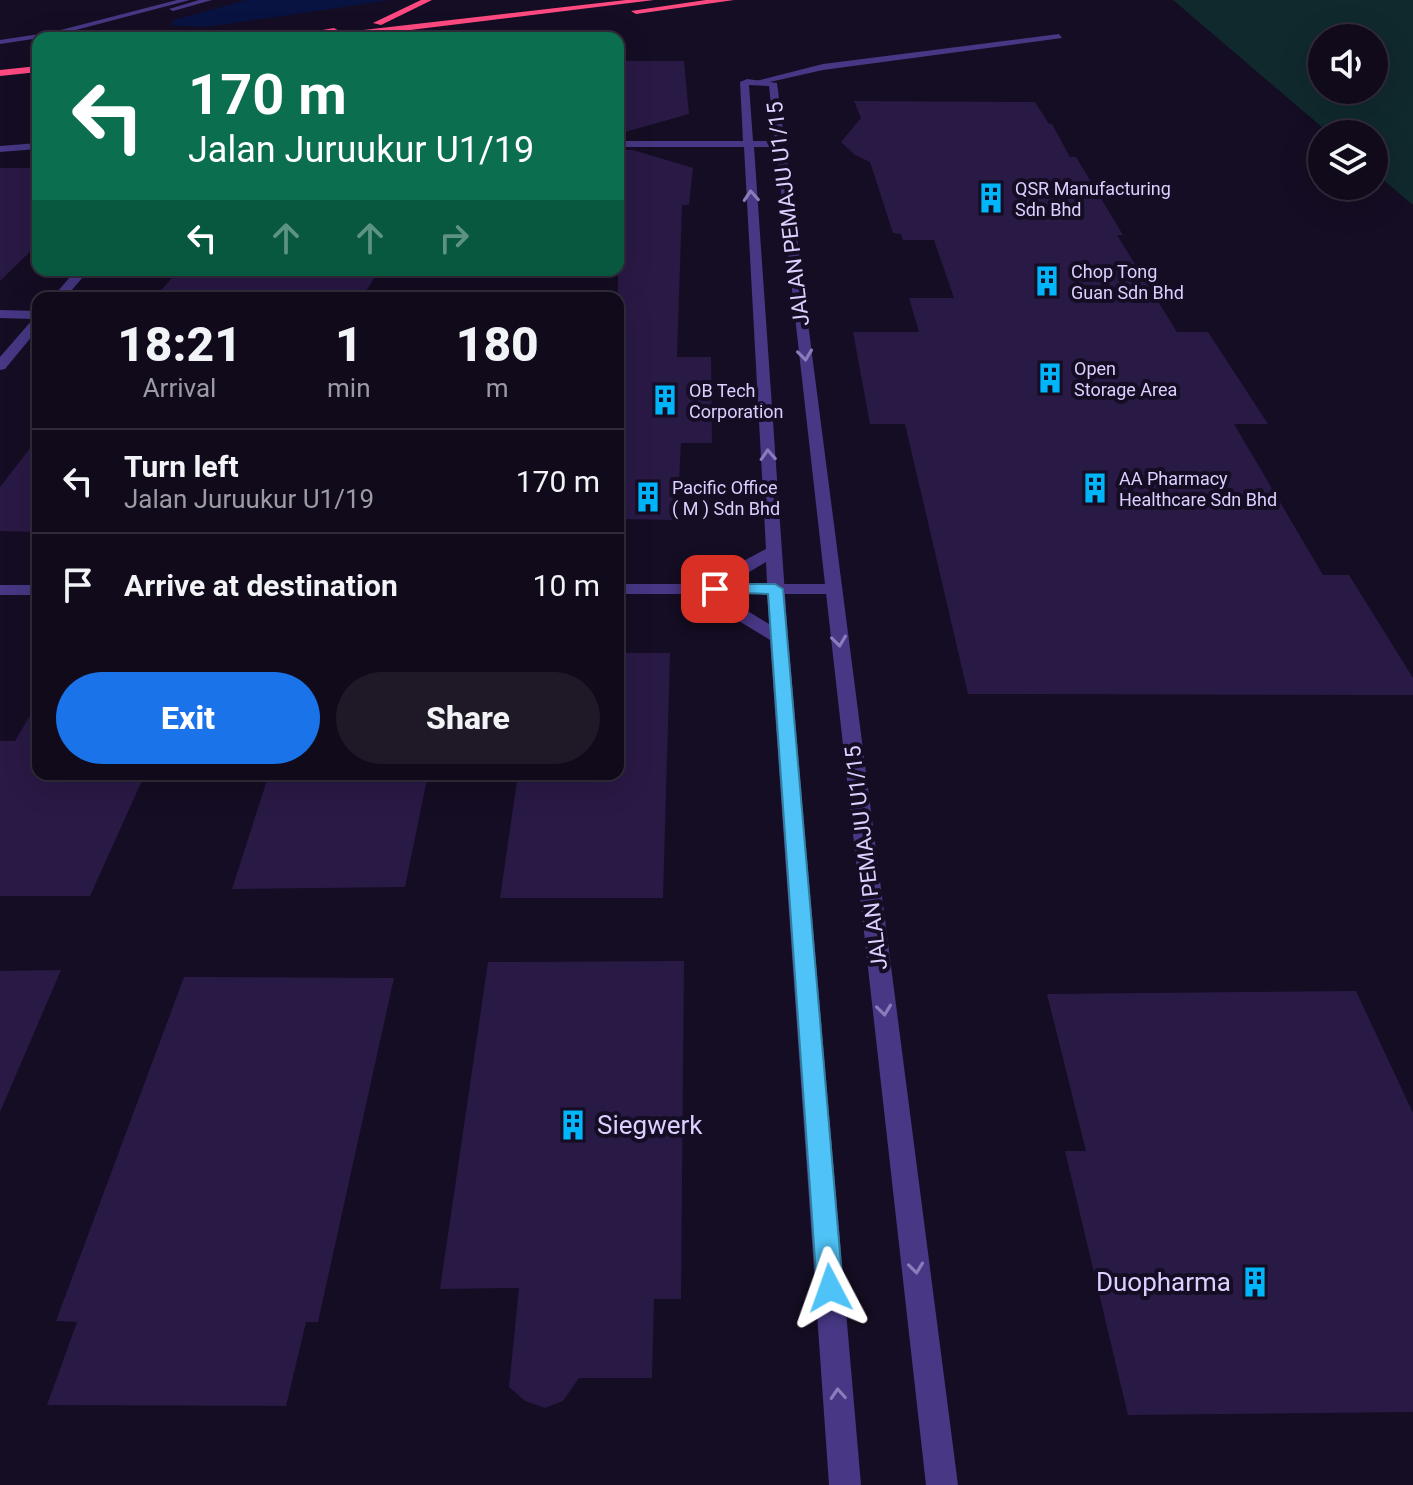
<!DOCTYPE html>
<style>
:root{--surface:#100a1a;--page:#1e1827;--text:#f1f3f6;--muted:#9c9aa2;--line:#302b39;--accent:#1a73e8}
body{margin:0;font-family:Roboto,sans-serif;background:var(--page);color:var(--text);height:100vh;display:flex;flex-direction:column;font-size:30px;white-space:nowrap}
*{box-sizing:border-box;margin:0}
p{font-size:26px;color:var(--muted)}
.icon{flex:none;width:44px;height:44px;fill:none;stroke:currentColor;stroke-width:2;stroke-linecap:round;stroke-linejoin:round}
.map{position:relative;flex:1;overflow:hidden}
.details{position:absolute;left:32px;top:292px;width:592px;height:488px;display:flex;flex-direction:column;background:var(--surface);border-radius:16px;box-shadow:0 8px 32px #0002,0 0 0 2px var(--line)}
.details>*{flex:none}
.hud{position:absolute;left:32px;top:32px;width:592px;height:244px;border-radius:16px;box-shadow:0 8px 32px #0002,0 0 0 2px var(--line);background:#0b6e4f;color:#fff;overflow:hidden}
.buttons{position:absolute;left:1308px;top:24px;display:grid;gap:16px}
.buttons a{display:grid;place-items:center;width:80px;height:80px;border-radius:50%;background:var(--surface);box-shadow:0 8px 32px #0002,0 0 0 2px var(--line);font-size:40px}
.pin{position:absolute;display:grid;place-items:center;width:68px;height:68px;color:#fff;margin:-34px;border-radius:16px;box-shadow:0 4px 12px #0006}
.me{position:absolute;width:88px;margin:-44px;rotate:356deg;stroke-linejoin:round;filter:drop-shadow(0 0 6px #0008)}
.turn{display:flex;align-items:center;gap:28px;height:168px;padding:0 24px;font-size:36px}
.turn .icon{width:104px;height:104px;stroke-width:2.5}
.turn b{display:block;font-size:56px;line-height:68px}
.lanes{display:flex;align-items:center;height:76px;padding:0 24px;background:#0003;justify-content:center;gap:40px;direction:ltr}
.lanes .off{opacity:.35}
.eta{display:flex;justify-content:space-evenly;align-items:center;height:136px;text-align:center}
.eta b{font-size:48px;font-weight:800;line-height:56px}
.action{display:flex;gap:16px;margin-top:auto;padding:16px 24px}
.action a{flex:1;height:92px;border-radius:48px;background:var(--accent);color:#fff;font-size:32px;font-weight:800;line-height:92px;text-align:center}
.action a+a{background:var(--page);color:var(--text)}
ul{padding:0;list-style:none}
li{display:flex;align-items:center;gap:24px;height:104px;padding:0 24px;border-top:2px solid var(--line)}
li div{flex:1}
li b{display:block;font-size:30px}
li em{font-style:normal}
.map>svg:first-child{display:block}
.green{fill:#10292d;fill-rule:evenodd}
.water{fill:#081341}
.building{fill:#291945}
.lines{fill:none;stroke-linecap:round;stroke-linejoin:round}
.minor{fill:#473784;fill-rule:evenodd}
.tertiary{fill:#473784;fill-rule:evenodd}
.motorway{fill:#ff4a81;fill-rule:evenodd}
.oneway{stroke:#8a7bbb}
.route{fill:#4fc3f7;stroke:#337fa1;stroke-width:2}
.labels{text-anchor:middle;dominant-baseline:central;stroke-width:8;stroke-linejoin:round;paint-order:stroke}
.far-poi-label{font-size:18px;fill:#ddcfff;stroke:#150d23;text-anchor:start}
.street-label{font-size:22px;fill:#ddcfff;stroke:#150d23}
.near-poi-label{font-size:26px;fill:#ddcfff;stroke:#150d23;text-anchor:start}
</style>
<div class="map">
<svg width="1413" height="1485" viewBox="0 0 1413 1485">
<rect width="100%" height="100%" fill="#150d23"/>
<path class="green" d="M1173,0H1413V205L1374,172V134H1330ZM1322,38H1374V90H1322Z"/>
<polygon class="water" points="246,0 391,0 206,27 170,25 174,20"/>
<g class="building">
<polygon points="618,61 684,61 689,114 618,134"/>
<polygon points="854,101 1035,102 1049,124 1052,124 1070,157 1076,157 1123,235 1117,235 1177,332 1208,332 1268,424 1234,424 1323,575 1349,575 1413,678 1413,695 968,694 905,424 870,424 853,332 919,332 909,298 954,298 934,240 903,240 901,234 893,233 870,162 855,155 841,142 861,118"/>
<polygon points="618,150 633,150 693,168 689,205 682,205 677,357 711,357 712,443 681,443 677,520 618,519"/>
<polygon points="0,168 38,168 38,244 0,281"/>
<polygon points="179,270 379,270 362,298 154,298"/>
<polygon points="38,438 38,532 0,531 0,487"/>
<polygon points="618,653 670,653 663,898 500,898 518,774 618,774"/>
<polygon points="38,702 38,774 145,774 90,896 0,896 0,741 15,741"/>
<polygon points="269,774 428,774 405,887 232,889"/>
<polygon points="684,961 681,1299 654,1299 652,1378 579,1378 563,1401 545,1408 525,1401 509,1387 519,1288 440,1289 488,962"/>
<polygon points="61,970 0,1112 0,971"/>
<polygon points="184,977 394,978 318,1322 306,1322 286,1406 47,1405 77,1322 56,1321"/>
<polygon points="1356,991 1413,1113 1413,1412 1128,1415 1065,1151 1086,1151 1047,994"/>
</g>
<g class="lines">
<g class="minor">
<polygon points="1059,34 1062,38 823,70 756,85 752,82 823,64"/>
<polygon points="76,270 89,270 65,298 52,298"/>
<polygon points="0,310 38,311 38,329 5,369 0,370 0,357 33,319 0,318"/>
<polygon points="618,584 832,584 841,589 832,594 618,594"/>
<rect x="0" y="585" width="38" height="10"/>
</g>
<g class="tertiary">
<polygon points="177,0 190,0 53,36 0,44 0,40 53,32"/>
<polygon points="199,0 212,0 173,11 169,9"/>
<path d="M747,79L777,83L958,1485H926L776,147H754L788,638L861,1485H829L770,640L729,615L675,589L678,585L732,567L766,549L744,147H618V141H743L740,82ZM749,85L769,86L775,141H753ZM766,562L769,624L741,607L700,589L744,575Z"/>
<polygon points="38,143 38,149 0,152 0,146"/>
</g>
<g class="motorway">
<polygon points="421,0 432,0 381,25 373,23"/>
<polygon points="626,0 654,0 345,38 276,38 334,28 339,31 337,33"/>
<polygon points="706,0 734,0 636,14 631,11"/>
<polygon points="38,66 38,72 0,76 0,70"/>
</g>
</g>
<defs><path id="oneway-chevron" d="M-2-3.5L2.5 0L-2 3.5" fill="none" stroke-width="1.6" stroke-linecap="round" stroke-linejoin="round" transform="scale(2)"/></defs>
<g class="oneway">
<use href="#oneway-chevron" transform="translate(751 196) rotate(-94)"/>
<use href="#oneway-chevron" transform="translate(805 355) rotate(83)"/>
<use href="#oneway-chevron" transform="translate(768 455) rotate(-93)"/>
<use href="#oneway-chevron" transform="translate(839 641) rotate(83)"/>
<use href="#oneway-chevron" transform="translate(884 1010) rotate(83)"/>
<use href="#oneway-chevron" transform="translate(916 1268) rotate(83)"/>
<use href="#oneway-chevron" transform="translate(838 1394) rotate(-94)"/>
</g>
<polygon class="route" points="715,584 775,584 783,589 843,1288 839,1297 830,1300 821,1297 817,1288 768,594 709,592 707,589"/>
<defs>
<g id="building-bare" transform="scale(2.4)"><path d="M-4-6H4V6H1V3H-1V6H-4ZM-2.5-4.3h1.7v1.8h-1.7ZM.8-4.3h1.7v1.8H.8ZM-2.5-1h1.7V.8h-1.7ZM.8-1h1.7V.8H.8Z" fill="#00b5fa" stroke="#150d23" stroke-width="2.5" paint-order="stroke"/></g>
</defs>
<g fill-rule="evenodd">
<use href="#building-bare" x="991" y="198"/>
<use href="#building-bare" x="1047" y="281"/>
<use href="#building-bare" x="1050" y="378"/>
<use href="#building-bare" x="665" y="400"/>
<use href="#building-bare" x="1095" y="488"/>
<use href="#building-bare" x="648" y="497"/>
<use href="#building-bare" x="573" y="1125"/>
<use href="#building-bare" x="1255" y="1282"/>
</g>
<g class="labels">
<g class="far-poi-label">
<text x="1015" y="188">QSR Manufacturing<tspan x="1015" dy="21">Sdn Bhd</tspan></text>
<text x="1071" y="271">Chop Tong<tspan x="1071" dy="21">Guan Sdn Bhd</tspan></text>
<text x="1074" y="368">Open<tspan x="1074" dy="21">Storage Area</tspan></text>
<text x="689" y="390">OB Tech<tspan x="689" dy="21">Corporation</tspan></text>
<text x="1119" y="478">AA Pharmacy<tspan x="1119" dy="21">Healthcare Sdn Bhd</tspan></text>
<text x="672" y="487">Pacific Office<tspan x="672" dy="21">( M ) Sdn Bhd</tspan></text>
</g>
<g class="street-label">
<text transform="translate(788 214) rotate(-97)">JALAN PEMAJU U1/15</text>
<text transform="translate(866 858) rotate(-97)">JALAN PEMAJU U1/15</text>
</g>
<g class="near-poi-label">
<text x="597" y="1125">Siegwerk</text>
<text x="1231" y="1282" text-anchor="end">Duopharma</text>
</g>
</g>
</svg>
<div class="buttons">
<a><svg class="icon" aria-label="sound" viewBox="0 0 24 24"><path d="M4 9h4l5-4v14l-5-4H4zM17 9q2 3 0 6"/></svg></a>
<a><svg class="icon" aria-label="layers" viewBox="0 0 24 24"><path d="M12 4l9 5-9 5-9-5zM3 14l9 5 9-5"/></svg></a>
</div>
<div class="pin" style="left:715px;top:589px;background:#d93025"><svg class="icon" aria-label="arrive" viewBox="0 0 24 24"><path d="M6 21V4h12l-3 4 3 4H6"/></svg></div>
<svg class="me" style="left:830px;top:1288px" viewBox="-20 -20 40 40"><path d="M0-17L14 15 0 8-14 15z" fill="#4fc3f7" stroke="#fff" stroke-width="4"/></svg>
<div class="hud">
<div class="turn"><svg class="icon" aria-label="left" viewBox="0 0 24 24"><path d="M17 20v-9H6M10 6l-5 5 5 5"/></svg><div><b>170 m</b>Jalan Juruukur U1/19</div></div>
<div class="lanes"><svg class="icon" aria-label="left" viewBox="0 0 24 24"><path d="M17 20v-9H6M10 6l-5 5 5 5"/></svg><svg class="icon off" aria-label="ahead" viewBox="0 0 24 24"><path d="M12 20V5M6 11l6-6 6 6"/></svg><svg class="icon off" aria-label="ahead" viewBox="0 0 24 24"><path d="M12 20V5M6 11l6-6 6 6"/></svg><svg class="icon off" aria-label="right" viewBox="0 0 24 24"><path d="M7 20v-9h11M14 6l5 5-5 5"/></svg></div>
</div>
<section class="details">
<div class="eta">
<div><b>18:21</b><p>Arrival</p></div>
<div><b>1</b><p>min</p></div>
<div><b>180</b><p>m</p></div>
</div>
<ul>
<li><svg class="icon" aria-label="left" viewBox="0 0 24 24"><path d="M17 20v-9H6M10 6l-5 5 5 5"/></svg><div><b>Turn left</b><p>Jalan Juruukur U1/19</p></div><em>170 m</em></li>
<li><svg class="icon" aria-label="arrive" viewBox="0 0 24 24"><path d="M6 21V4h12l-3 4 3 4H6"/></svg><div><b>Arrive at destination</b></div><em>10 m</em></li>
</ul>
<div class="action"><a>Exit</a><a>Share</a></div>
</section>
</div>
